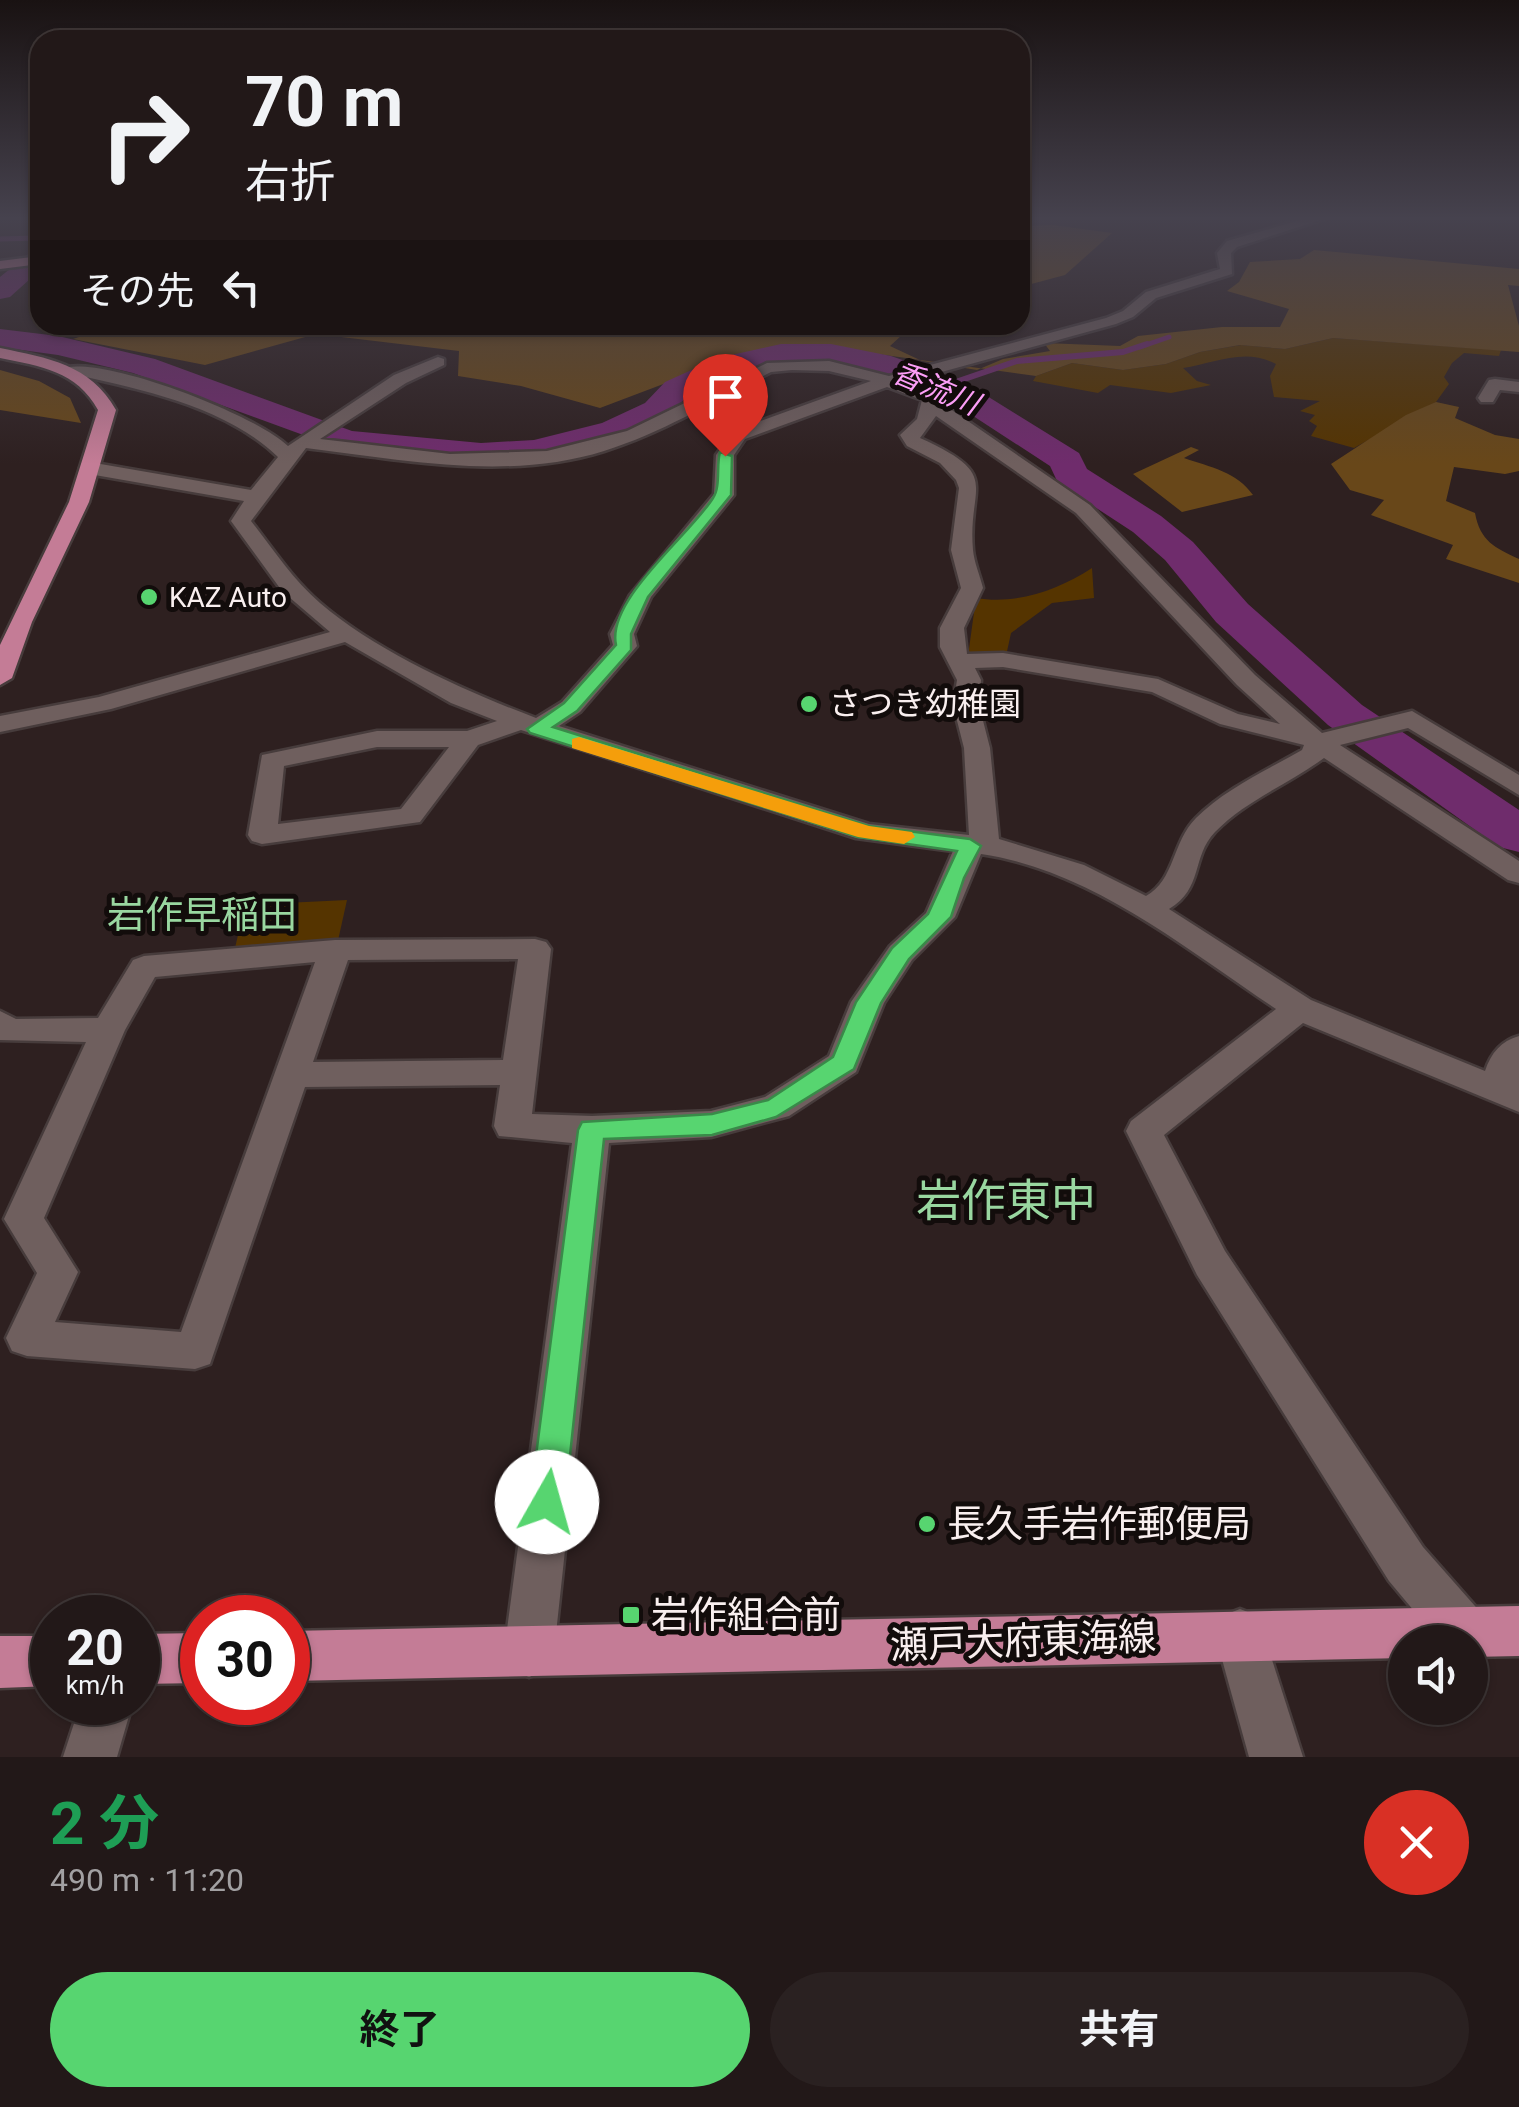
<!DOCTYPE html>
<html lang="ja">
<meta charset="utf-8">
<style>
:root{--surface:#221818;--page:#2a2121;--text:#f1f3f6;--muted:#a2a0a2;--line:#3f3737;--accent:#57d570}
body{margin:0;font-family:Roboto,"Noto Sans JP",sans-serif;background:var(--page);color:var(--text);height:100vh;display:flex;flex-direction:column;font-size:38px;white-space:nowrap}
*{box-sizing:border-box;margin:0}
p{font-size:32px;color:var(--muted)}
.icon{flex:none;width:55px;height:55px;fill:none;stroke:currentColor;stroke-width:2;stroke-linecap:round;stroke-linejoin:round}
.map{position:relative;height:1757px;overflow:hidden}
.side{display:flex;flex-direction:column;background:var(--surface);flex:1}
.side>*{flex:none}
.top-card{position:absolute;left:30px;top:30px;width:1000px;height:305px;border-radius:30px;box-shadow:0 2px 8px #0004,0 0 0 2px var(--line);background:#221818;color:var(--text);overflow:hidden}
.controls{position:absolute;left:1388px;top:1625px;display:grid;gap:20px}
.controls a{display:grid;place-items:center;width:100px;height:100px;border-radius:50%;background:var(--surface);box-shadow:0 2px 8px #0004,0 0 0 2px var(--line);font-size:50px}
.speed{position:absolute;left:30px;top:1595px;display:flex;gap:20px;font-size:50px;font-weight:700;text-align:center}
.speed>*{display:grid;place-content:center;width:130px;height:130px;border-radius:50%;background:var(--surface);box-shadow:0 2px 8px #0004,0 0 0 2px var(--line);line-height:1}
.speed small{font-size:25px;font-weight:400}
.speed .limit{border:15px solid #d22;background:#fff;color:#111}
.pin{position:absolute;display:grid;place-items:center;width:85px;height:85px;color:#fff;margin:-102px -42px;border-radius:50% 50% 50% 0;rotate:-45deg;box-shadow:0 0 10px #0007}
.pin .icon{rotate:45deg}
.me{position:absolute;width:110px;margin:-55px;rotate:7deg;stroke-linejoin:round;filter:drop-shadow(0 0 8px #0008)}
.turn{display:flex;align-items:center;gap:35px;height:210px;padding:0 50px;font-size:45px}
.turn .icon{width:130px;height:130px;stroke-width:2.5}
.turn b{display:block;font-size:70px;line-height:85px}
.then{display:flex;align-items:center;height:95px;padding:0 50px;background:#0003;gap:20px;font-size:38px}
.round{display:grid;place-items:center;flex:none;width:105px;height:105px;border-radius:52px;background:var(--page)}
.summary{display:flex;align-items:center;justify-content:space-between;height:170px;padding:0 50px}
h1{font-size:60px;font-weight:700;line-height:75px;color:#1e9e55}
.button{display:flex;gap:20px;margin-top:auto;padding:20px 50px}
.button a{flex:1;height:115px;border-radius:60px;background:var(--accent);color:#111;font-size:40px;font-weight:700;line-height:115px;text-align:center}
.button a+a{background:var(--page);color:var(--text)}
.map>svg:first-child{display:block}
.green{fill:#553400}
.forest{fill:#684719}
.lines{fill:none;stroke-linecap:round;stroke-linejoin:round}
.stream-far1{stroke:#6f2c6c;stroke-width:5}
.stream{stroke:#6f2c6c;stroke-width:6}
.river{fill:#6f2c6c;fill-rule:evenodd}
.minor-casing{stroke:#473c3c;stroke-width:5}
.major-casing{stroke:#473c3c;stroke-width:5}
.minor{fill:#6f5f5e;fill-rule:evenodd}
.major{fill:#c47c96;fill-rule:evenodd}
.route{fill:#57d570;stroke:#398a49;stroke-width:2.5}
.slow{fill:#f59e0b}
.poi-dot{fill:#57d570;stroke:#120c0b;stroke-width:4}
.labels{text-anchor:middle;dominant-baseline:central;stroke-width:10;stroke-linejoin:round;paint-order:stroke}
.far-poi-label{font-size:28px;fill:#f9efef;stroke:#120c0b;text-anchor:start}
.far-water-label{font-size:30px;font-style:italic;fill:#fc9ef7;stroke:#120c0b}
.poi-label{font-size:32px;fill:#f9efef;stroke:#120c0b;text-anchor:start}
.quarter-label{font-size:38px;fill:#99d7a0;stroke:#120c0b}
.near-poi-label{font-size:38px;fill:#f9efef;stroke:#120c0b;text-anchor:start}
.near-street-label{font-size:38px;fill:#f9efef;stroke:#120c0b}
.near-quarter-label{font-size:45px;fill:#99d7a0;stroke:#120c0b}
</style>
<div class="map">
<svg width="1519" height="1757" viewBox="0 0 1519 1757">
<rect width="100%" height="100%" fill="#2e2020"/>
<g class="green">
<path d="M1333,338L1501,350L1499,356L1464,353L1452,363L1444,377L1449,384L1436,402L1354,448L1311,436L1317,426L1309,421L1315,415L1300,411L1320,401L1274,397L1270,376L1276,364C1244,347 1213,364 1183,368L1197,381L1211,385L1171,393L1110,385L1098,393L1033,381L1036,376L1072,363L1123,370L1166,364L1200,352L1241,345L1285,349Z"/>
<path d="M1092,568L1094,598L1052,603L1011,633L1006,656H968L976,598C1017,605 1058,590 1092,568Z"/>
<polygon points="347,900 337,945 235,948 245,905"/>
</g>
<g class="forest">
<polygon points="1053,225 1112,233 1065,275 1020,287 1020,226"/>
<polygon points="1314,250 1519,269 1519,286 1508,285 1519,326 1519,352 1333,338 1285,349 1240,345 1200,352 1166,364 1123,370 1072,363 1036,376 827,347 740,355 600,408 521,386 458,376 459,351 316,334 205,365 73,339 115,325 888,325 903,334 890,346 922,361 977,370 1003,359 1050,351 1044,343 1120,346 1138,336 1222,327 1280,327 1289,309 1227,291 1239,282 1250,262 1300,259"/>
<polygon points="0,370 39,381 70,398 81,423 0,410"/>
<path d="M1436,402L1459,407L1455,418L1495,435L1519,439V471L1505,474L1454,467L1446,501L1475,513C1480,541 1495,548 1519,559V583L1446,559L1453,545L1371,515L1384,500L1350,490L1331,464L1406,415Z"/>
<path d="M1191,447L1199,450L1184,458C1210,467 1237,472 1253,495L1182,512L1133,474Z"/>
</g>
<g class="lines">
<g class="stream-far1">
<polyline points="0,239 38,238"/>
<polyline points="1140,347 1169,337"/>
</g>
<polyline class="stream" points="947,385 1017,361 1123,352 1147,344"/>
<g class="river">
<polygon points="40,249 40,270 10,297 0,299 0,277 31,252"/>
<polygon points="0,329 58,336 155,359 352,431 481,443 534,440 602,423 645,403 665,382 718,358 781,344 831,344 891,356 940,373 987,396 1079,453 1087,469 1161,516 1193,542 1248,604 1362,705 1519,810 1519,852 1499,847 1328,725 1216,622 1165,560 1133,532 1058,483 1050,466 964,410 873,370 831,362 781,363 739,372 687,396 669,417 627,438 561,456 481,465 347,451 133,373 58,355 0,347"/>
</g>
<g class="minor-casing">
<g id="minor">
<path d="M1308,218H1327L1237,247L1231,253L1232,274L1156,298L1133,317L1116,324L905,382L935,393L940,402L1090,505L1255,675L1322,733L1412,711L1519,775V795L1408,728L1340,745L1519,861V883L1508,880L1324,758C1289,784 1246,800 1215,832C1191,857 1204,888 1169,909L1311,1000L1485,1071C1491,1053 1501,1041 1519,1036V1112L1303,1023L1164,1135L1225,1251L1423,1547L1482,1614L1489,1632L1482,1650L1470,1655V1642H1440L1389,1581L1197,1275L1126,1131L1131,1121L1276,1009C1186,949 1091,870 981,854L955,917L912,960L884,1003L856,1072L789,1116L711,1137L609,1143L554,1652L547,1670L529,1677L511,1670L504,1652L572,1143L499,1136L494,1126L500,1085L305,1087L210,1364L195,1369L27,1356L12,1351L6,1338L37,1273L4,1219L86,1042L0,1040V1011L16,1019L98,1018L133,960L144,956L335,940L535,939L546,942L551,949L532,1114L592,1116L711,1111L765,1097L829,1056L851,1002L890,946L926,913L953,851L856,838L521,730L478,745L420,822L262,844L252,841L248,835L262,755L377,731H467L497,721L451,703L345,642L111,709L0,732V716L99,697L330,632L282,591L231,521L244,501L89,474L80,468L89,462L251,490L278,457C224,405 138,389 68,373V367C114,360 254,414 288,446L394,375L438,357L444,359V365L406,383L320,439L450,454L547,451L627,431L767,363L829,361L889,376L1106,318L1123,311L1146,292L1220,269L1217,253L1227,241ZM792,370L829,371L871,381L733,431L716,455L714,494L630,595L610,634L613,645L562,702L536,718C467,692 377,652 320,603C293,580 273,549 251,521L306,448C403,460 509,481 604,451C662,433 716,400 771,372ZM887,387L922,400L917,419L900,435L907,446L940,463L956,480L959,488L951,550L961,588L940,628V647L957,680L953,705L964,748L969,835L869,824L559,726L580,712L637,646L634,634L651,597L734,495V455L745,439ZM936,416L1076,513L1237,685L1280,724L1238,714L1158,679L1003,653L967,654L964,628L983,588C980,576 974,562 973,550C967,484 1004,476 920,438ZM1003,667L1152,692L1220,724L1304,745L1302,750C1267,770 1225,789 1196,818C1172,842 1175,880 1146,896L1084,865L999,839L990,748L979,705L981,680L975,668ZM377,747H449L401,809L278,824L284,766ZM518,959L503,1060L313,1062L348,960ZM315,962L181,1332L55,1322L78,1272L44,1218L125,1030L155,977Z"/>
<polygon points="1495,379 1519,382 1519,392 1500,390 1493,402 1481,402 1478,398 1489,380"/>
<polygon points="1240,1609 1258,1616 1303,1757 1249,1757 1215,1634 1222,1616"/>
<polygon points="81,1702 133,1702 117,1757 63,1757"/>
</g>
</g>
<g class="major-casing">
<g id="major">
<polygon points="40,256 40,264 0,269 0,261"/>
<path d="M0,348C48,358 90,364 116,410L89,502L32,622L12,678L0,685V645L69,502L98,410C77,371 40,366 0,358Z"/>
<polygon points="1519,1606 1519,1656 1470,1657 1470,1642 1405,1642 1405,1658 288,1681 288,1631"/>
<polygon points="202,1633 202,1683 138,1684 138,1634"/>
<polygon points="0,1636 52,1636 52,1686 0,1688"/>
</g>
</g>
<use href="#minor" class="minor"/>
<use href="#major" class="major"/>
</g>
<linearGradient id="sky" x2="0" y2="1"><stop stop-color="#191212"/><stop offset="0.47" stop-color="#46424e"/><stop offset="1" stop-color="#46424e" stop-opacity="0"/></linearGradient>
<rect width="1519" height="464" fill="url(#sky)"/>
<path class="route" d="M720,452L732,456L731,495L648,597L631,634V650L577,711L553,727L869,826L970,839L981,846L964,878L951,917L909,959L881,1003L854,1069L776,1117L712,1135L604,1139L565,1502L560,1514L547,1519L535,1514L530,1502L578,1130L582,1122L712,1114L768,1100L833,1057L856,1002L892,948L928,914L957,851L858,837L530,733L527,729L564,703L616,645C606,600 690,535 713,498C721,486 716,466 720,452Z"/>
<polygon class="slow" points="579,737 869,826 912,832 915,837 904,844 858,837 572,748 572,739"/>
<g class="poi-dot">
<circle cx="149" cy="597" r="10"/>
<circle cx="809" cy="704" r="10"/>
<circle cx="927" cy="1524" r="10"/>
<rect x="621" y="1605" width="20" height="20" rx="5"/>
</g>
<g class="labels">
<g class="far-poi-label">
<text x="169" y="597">KAZ Auto</text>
</g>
<g class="far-water-label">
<text transform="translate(936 388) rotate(23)">香流川</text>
</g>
<g class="poi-label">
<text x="829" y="704">さつき幼稚園</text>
</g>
<g class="quarter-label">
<text x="202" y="915">岩作早稲田</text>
</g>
<g class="near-poi-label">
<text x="947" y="1524">長久手岩作郵便局</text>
<text x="651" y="1615">岩作組合前</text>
</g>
<g class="near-street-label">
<text transform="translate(1023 1641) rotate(-2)">瀬戸大府東海線</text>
</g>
<g class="near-quarter-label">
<text x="1006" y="1200">岩作東中</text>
</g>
</g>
</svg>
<div class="controls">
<a><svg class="icon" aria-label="sound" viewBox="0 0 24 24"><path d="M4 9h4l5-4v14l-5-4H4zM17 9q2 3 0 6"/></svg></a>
</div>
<div class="speed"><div>20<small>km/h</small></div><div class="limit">30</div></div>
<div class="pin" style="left:725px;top:456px;background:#d93025"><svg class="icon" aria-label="arrive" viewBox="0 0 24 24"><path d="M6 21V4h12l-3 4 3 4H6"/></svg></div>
<svg class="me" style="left:547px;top:1502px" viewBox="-20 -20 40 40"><circle r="19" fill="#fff"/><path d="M0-13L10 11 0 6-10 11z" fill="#57d570"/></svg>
<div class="top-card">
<div class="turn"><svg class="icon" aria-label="right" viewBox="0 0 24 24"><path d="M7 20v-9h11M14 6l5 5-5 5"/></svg><div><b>70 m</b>右折</div></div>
<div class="then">その先<svg class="icon" aria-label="left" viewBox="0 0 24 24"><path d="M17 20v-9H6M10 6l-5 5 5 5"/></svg></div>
</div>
</div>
<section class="side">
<div class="summary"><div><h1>2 分</h1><p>490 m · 11:20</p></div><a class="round" style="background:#d93025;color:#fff"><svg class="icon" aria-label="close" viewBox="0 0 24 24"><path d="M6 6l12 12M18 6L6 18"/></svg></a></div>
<div class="button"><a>終了</a><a>共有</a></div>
</section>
